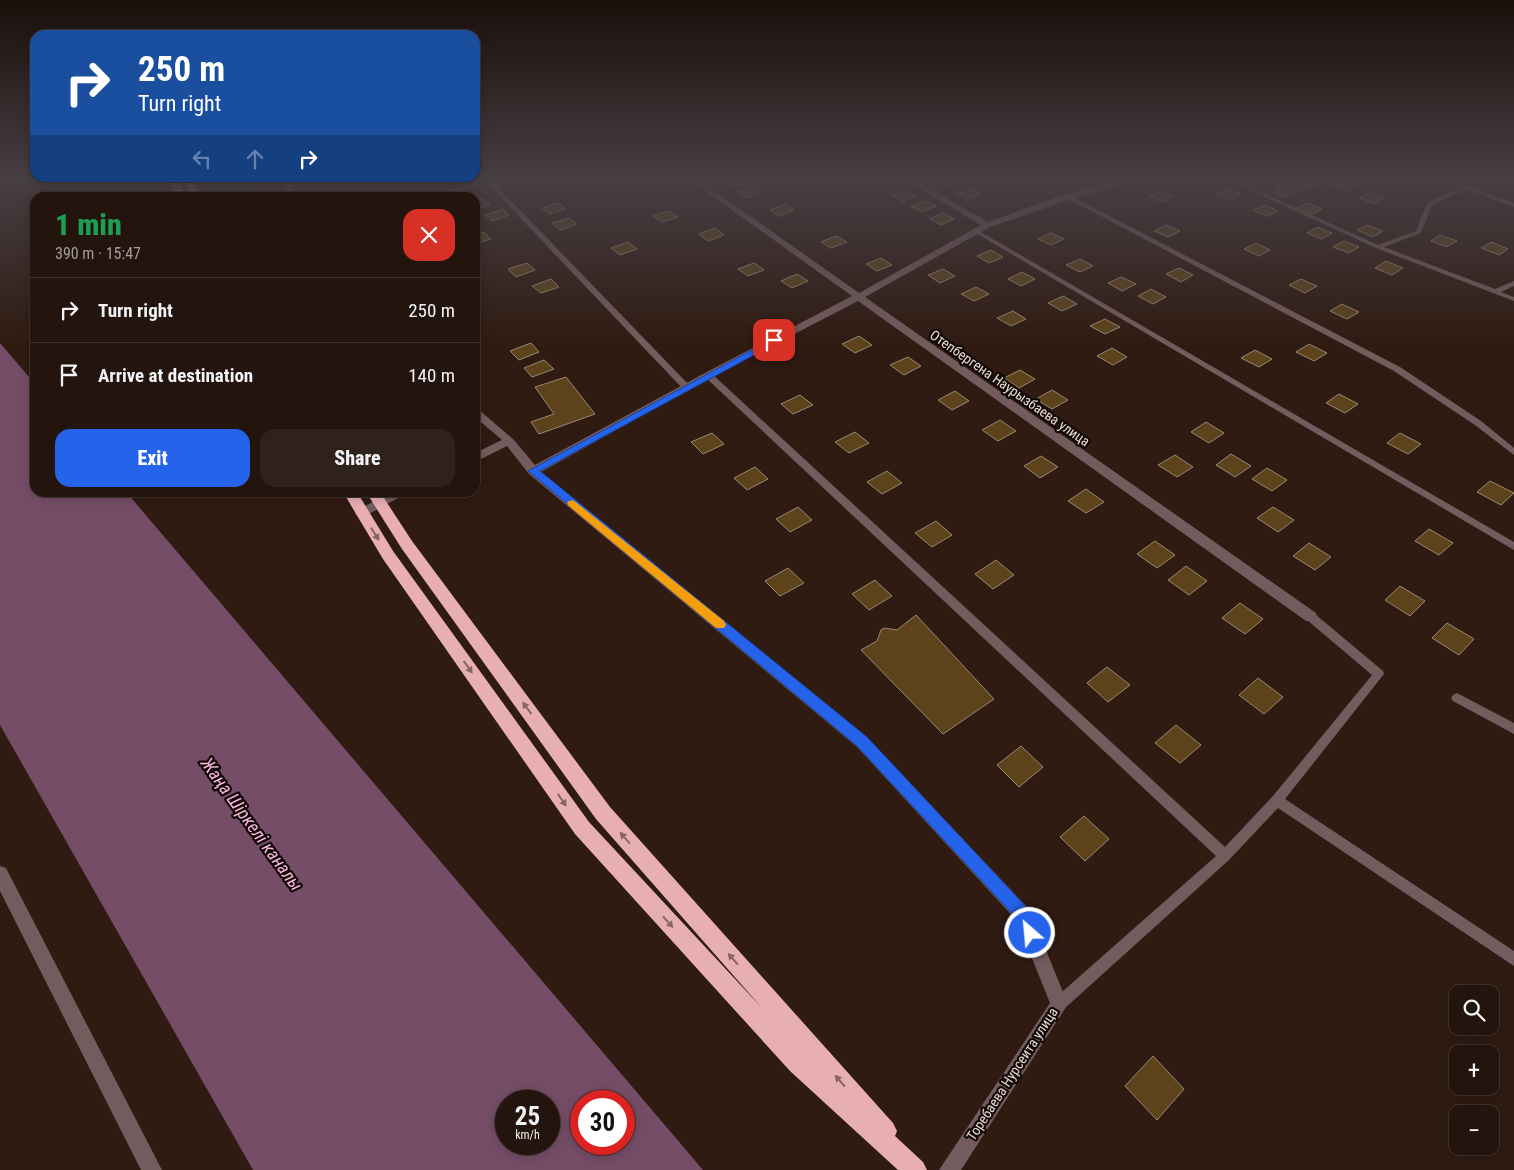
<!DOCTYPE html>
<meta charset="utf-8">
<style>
:root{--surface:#23140e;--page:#2f211c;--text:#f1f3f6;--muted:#a39e9e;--line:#40332e;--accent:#2563eb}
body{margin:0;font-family:"Roboto Condensed",sans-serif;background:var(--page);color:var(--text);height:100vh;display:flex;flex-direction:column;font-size:19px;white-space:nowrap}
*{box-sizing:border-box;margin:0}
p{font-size:16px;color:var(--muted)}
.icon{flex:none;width:28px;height:28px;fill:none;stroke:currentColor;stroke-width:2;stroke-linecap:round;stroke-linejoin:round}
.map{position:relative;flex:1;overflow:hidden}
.details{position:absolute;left:30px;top:192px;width:450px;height:305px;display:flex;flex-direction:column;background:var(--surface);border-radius:15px;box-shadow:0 2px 12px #0003,0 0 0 1px var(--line)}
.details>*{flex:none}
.banner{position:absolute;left:30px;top:30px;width:450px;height:152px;border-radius:15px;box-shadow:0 2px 12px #0003,0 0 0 1px var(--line);background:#1a4fa0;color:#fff;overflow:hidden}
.buttons{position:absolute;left:1449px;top:985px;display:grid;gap:10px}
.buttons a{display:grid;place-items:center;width:50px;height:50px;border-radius:10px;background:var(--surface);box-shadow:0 2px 12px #0003,0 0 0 1px var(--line);font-size:25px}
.speed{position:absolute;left:495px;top:1090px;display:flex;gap:10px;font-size:25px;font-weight:700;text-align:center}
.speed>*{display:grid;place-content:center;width:65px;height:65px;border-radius:50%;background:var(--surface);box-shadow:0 2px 12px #0003,0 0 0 1px var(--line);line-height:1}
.speed small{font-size:12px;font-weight:400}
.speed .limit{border:8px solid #d22;background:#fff;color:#111}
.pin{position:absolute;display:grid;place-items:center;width:42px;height:42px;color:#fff;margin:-21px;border-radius:10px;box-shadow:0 2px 8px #0006}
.me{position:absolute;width:55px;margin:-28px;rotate:333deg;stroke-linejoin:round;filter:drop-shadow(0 0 4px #0008)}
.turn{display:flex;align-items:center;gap:18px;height:105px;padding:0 25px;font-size:22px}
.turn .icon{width:65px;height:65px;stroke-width:2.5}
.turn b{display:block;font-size:35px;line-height:42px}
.lanes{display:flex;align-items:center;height:48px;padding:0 25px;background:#0003;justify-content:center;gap:25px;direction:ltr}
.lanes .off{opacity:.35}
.round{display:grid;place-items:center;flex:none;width:52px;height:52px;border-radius:15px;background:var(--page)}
.headline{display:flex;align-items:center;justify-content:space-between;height:85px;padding:0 25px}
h1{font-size:30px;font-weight:800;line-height:38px;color:#1e9e55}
.cta{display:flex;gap:10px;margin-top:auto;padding:10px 25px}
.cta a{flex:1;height:58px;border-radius:15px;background:var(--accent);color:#fff;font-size:20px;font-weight:800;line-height:58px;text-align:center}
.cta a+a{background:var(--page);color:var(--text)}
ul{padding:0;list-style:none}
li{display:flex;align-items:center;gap:15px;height:65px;padding:0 25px;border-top:1px solid var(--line)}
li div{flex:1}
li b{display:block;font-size:19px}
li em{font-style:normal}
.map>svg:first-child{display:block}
.water{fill:#754d67;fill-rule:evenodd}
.building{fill:#5d431b;stroke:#988973}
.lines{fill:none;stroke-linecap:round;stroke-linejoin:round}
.lane{fill:#735c5e;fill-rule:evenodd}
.street{fill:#735c5e;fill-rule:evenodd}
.highway{fill:#e7afb4;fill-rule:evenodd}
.oneway{fill:#876465}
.route{fill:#2563eb;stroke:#184099}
.slow{fill:#f59e0b}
.labels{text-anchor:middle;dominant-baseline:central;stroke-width:4.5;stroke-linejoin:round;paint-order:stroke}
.street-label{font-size:14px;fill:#e9dbd5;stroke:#110805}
.near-water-label{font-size:18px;font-style:italic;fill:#fcb8e4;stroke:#110805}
</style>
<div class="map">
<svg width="1514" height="1170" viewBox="0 0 1514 1170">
<rect width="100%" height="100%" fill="#2f1b12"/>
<path class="water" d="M0,343L35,384V492L127,493L703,1170H253L0,725ZM506,1101H549V1144H506ZM581,1101H624V1144H581Z"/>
<g class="building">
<polygon points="724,180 746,180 748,181 733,186"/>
<polygon points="939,180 962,180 949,185"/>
<polygon points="1287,180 1308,180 1318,185 1282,197 1273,193 1283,190 1273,185"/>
<polygon points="1343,180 1356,185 1347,190 1333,185"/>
<polygon points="752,187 761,193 746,198 737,192"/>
<polygon points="970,189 981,194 968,199 957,194"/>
<polygon points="1227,189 1240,194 1230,200 1216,194"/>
<polygon points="905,190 916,196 902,201 892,195"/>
<polygon points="1161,191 1174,197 1162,202 1150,196"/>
<polygon points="1369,193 1384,198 1374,204 1360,198"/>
<polygon points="483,199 490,205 475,209 475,201"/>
<polygon points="925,201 936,206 922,212 911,206"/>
<polygon points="559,203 566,209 550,214 542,208"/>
<polygon points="1307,203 1322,209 1312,214 1297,208"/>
<polygon points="785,204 794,210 779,216 770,210"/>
<polygon points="1264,205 1278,211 1267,216 1253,210"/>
<polygon points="503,209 509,215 492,221 485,215"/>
<polygon points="669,211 678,217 662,222 653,216"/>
<polygon points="943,213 954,219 941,225 930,219"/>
<polygon points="569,218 577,224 560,230 552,223"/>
<polygon points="1166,225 1180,231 1168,237 1154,231"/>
<polygon points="1367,225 1383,231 1373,237 1357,230"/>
<polygon points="1317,227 1332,233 1322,239 1307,233"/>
<polygon points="715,228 724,235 708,241 699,234"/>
<polygon points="484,232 491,239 475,244 475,235"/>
<polygon points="1051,233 1064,239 1051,245 1038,239"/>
<polygon points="1440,235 1457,241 1447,247 1431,241"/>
<polygon points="836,236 847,242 831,248 821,242"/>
<polygon points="1344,241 1359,247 1349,253 1333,247"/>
<polygon points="628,242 637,249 620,255 611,248"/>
<polygon points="1491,242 1508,249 1499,255 1481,248"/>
<polygon points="1256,243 1270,250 1259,256 1244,249"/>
<polygon points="991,250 1003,257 989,263 977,256"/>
<polygon points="881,258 892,265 877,271 866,264"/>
<polygon points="1080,259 1093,266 1080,272 1066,265"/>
<polygon points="1386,261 1403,268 1392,275 1375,268"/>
<polygon points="527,263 535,270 516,277 508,269"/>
<polygon points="754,263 764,270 748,276 738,269"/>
<polygon points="1179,268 1193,275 1181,282 1166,274"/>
<polygon points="943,269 955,276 940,283 928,275"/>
<polygon points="1022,272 1035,279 1021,286 1008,279"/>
<polygon points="797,274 808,281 792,288 781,281"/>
<polygon points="1121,277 1136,284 1122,291 1108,283"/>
<polygon points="551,279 559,287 541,293 532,286"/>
<polygon points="1301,279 1317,286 1305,293 1289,285"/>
<polygon points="976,287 989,294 974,301 961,294"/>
<polygon points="1151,289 1166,297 1153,304 1138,296"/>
<polygon points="1063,296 1077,304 1062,311 1048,303"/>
<polygon points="1342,304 1359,312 1347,319 1330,311"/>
<polygon points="1013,311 1026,319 1011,326 997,318"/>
<polygon points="1105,319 1120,327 1105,334 1090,326"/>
<polygon points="859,336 872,345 855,353 842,344"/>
<polygon points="531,343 539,352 519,360 510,351"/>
<polygon points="1309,344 1327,353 1314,361 1296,352"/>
<polygon points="1112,348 1127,357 1113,365 1097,356"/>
<polygon points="1255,350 1272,359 1259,367 1241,358"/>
<polygon points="908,357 921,366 904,375 890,365"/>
<polygon points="544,360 554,369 532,377 524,368"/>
<polygon points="1020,370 1035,379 1019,388 1004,378"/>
<polygon points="566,377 595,414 539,434 531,422 554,414 535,387"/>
<polygon points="1052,390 1068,400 1052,409 1036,399"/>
<polygon points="955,391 969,401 952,410 938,400"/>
<polygon points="1339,394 1358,404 1345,413 1326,403"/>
<polygon points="800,395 813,405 793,414 781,404"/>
<polygon points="1000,420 1016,431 998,441 982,430"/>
<polygon points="1206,422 1224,433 1209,443 1191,432"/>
<polygon points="855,432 869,443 849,453 835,442"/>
<polygon points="712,433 724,444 703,454 691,442"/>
<polygon points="1400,433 1421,444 1408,454 1387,443"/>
<polygon points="1231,454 1251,466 1235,477 1216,465"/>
<polygon points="1175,455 1193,467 1177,477 1158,465"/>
<polygon points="1041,456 1058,467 1040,478 1024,466"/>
<polygon points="755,467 768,479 747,490 734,478"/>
<polygon points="1267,468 1287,480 1272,491 1252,479"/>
<polygon points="887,471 902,483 882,494 867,482"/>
<polygon points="1490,481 1514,493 1501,505 1477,492"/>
<polygon points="1086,489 1104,502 1086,513 1068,501"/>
<polygon points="798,507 812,520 790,532 776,519"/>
<polygon points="1273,507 1294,520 1278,532 1257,518"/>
<polygon points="936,521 952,535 932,547 915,533"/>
<polygon points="1429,529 1453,543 1439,555 1415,541"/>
<polygon points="1155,541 1175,555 1157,568 1137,554"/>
<polygon points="1309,543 1331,557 1315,570 1293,556"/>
<polygon points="996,560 1014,575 993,589 975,574"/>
<polygon points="1186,566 1207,581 1189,595 1168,580"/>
<polygon points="788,568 804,583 780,596 765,581"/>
<polygon points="875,580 892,596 869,610 852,594"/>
<polygon points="1400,586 1425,601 1410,616 1385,600"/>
<polygon points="1240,603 1263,619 1245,634 1222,618"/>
<polygon points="916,615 994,699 943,734 861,650 877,641 881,630 884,628 897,630"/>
<polygon points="1447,623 1474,639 1459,655 1432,638"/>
<polygon points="1107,667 1130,685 1108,702 1087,683"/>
<polygon points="1258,678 1283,697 1264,714 1239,695"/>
<polygon points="1176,725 1201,745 1180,763 1155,743"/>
<polygon points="1021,746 1043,767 1019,787 997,765"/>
<polygon points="1084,816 1109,839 1085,861 1060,837"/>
<polygon points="1153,1056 1184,1089 1157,1120 1125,1086"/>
</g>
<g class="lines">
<g class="lane">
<polygon points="484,180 491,180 690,386 690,390 684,390 487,183 437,198 426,198"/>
<polygon points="1227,180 1235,180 1378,245 1416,231 1427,203 1460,187 1442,180 1451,180 1514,203 1514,207 1466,189 1432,205 1421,233 1384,247 1495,289 1514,281 1514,286 1501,292 1514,297 1514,301 1376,248"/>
<polygon points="1067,196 1071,196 1400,367 1481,421 1514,448 1514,455 1475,425 1394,371 1067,198"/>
<polygon points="976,229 1514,542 1514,550 974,232 973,231"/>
<polygon points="705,373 711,373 1225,847 1273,796 1372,675 1307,620 1306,617 1307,614 1315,614 1383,671 1384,674 1285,799 1514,951 1514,966 1278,808 1229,860 1064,1009 1059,1011 1054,1009 1052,1004 1054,999 1216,856 705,377"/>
<polygon points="1457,693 1514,723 1514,734 1453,701 1451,698 1453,695"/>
</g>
<g class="street">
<polygon points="280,180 288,180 301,198 293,198"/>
<path d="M690,180H699L859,293L981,225L905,180H915L988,222C1030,208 1093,180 1137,180L1072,199L990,227L865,297L1316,613L1317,617L1316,621H1306L858,301L711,377L541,472L867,737L1029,909L1068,1004L961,1170H939L1050,1003L1017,921L857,747L529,474L507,446L475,462V453L502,440L475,417V409L479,410L513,439L535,465L705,373L852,296Z"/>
<polygon points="1413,180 1448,180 1435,184"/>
<polygon points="393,492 409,492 365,516 357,516 355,513 357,510"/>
<polygon points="0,866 6,868 162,1170 141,1170 0,891"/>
</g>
<g class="highway">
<polygon points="169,180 178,180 187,198 178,198"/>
<polygon points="183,180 192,180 202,198 193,198"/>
<polygon points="343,492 357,492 393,551 589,822 762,1008 596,819 402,549 366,492 380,492 412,541 610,807 893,1123 897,1131 895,1136 923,1162 927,1170 898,1170 790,1071 575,834 383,559"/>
</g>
</g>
<defs><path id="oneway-solid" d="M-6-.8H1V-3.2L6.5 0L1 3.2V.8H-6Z" transform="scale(1.25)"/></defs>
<g class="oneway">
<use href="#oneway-solid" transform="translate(375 534) rotate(58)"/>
<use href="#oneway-solid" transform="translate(468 667) rotate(55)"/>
<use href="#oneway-solid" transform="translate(527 708) rotate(-126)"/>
<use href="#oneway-solid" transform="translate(562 800) rotate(55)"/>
<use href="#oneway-solid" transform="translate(625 838) rotate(-131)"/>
<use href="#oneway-solid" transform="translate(668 922) rotate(48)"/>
<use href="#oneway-solid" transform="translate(733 959) rotate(-131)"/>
<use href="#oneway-solid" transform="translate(840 1081) rotate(-131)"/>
</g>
<linearGradient id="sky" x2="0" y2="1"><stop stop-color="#1a0f0a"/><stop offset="0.52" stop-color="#473f44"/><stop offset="1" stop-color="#473f44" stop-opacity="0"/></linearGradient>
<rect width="1514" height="344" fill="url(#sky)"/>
<polygon class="route" points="774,338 778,339 778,342 540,471 867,737 1029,910 1038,933 1036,938 1030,940 1025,938 1018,920 857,746 528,471"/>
<polygon class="slow" points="573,500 724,621 726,625 724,628 716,628 569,506 567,503 569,501"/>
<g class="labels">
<g class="street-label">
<text transform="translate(1010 388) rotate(35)">Отепбергена Наурызбаева улица</text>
<text transform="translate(1012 1074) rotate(-57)">Торебаева Нурсеита улица</text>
</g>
<g class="near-water-label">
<text transform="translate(252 824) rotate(54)">Жаңа Шіркелі каналы</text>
</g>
</g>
</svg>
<div class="buttons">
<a><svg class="icon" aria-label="search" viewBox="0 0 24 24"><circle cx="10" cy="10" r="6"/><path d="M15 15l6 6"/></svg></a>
<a>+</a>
<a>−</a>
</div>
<div class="speed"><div>25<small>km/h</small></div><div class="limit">30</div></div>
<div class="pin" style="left:774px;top:340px;background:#d93025"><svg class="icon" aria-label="arrive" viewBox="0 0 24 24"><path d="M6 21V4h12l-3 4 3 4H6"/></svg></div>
<svg class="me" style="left:1030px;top:933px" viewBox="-20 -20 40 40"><circle r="17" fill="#2563eb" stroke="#fff" stroke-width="3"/><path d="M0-11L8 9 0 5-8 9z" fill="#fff"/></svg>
<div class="banner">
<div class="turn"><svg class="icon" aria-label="right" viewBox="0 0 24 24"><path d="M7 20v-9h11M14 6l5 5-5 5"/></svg><div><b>250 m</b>Turn right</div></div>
<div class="lanes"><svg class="icon off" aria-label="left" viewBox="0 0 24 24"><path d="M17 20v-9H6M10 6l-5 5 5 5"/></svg><svg class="icon off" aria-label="ahead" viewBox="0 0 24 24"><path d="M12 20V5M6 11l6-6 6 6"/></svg><svg class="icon" aria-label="right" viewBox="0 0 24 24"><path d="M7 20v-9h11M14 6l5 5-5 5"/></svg></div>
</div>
<section class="details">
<div class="headline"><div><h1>1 min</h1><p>390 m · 15:47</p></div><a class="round" style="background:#d93025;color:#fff"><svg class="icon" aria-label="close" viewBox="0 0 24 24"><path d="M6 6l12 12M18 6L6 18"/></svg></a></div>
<ul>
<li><svg class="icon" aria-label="right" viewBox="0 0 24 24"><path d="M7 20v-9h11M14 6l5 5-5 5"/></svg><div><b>Turn right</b></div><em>250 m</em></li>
<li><svg class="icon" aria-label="arrive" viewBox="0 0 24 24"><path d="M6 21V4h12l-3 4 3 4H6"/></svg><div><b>Arrive at destination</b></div><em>140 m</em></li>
</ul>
<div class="cta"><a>Exit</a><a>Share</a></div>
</section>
</div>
